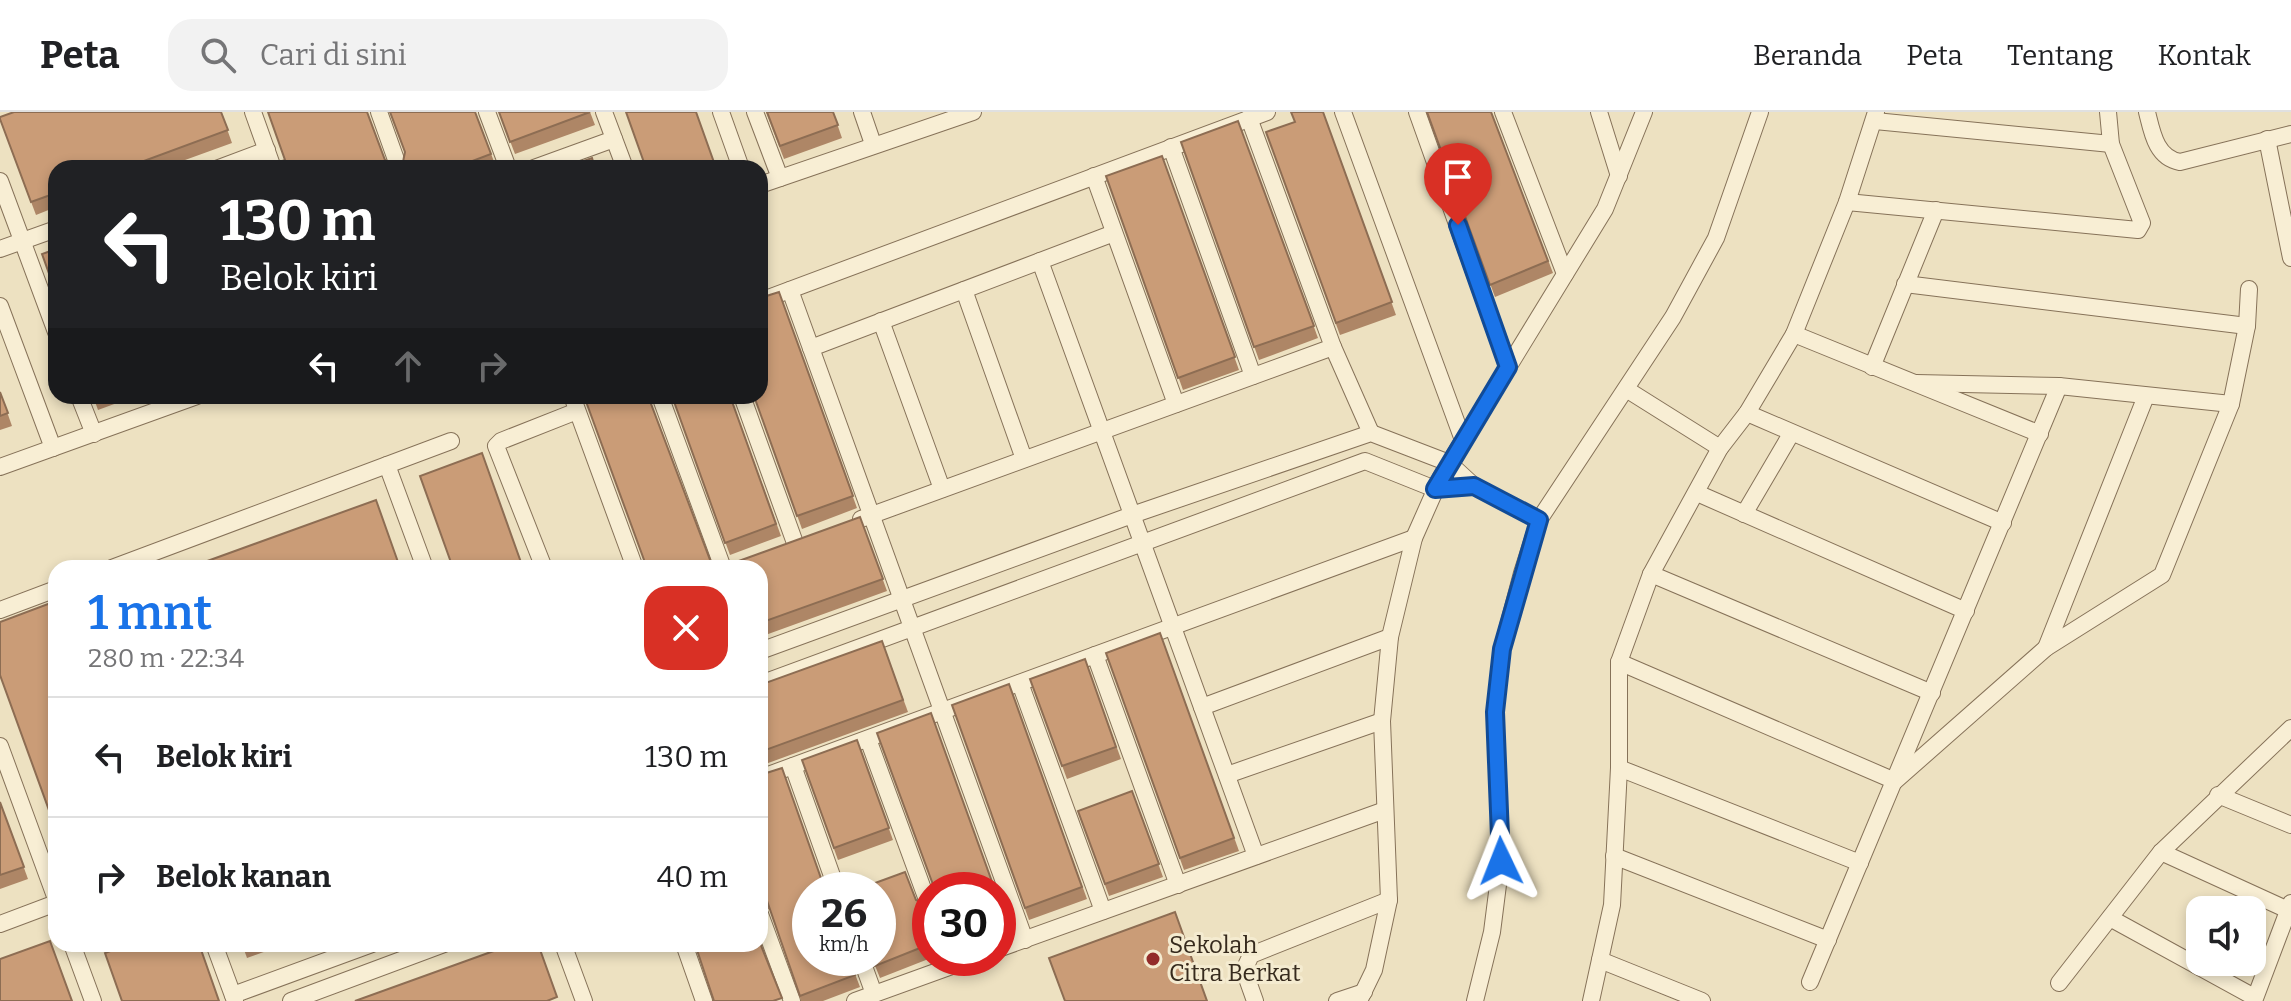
<!DOCTYPE html>
<html lang="id">
<meta charset="utf-8">
<style>
:root{--surface:#fff;--page:#f2f2f2;--text:#202124;--muted:#757577;--line:#e0e0e0;--accent:#1a73e8}
body{margin:0;font-family:Bitter,serif;background:var(--page);color:var(--text);height:100vh;display:flex;flex-direction:column;font-size:30px;white-space:nowrap}
*{box-sizing:border-box;margin:0}
p{font-size:26px;color:var(--muted)}
.icon{flex:none;width:44px;height:44px;fill:none;stroke:currentColor;stroke-width:2;stroke-linecap:round;stroke-linejoin:round}
.map{position:relative;flex:1;overflow:hidden}
.drawer{position:absolute;left:48px;top:448px;width:720px;height:392px;display:flex;flex-direction:column;background:var(--surface);border-radius:24px;box-shadow:0 4px 12px #0003}
.drawer>*{flex:none}
.top-card{position:absolute;left:48px;top:48px;width:720px;height:244px;border-radius:24px;box-shadow:0 4px 12px #0003;background:#202124;color:#fff;overflow:hidden}
.buttons{position:absolute;left:2186px;top:784px;display:grid;gap:16px}
.buttons a{display:grid;place-items:center;width:80px;height:80px;border-radius:16px;background:var(--surface);box-shadow:0 4px 12px #0003;font-size:40px}
.speed{position:absolute;left:792px;top:760px;display:flex;gap:16px;font-size:40px;font-weight:700;text-align:center}
.speed>*{display:grid;place-content:center;width:104px;height:104px;border-radius:50%;background:var(--surface);box-shadow:0 4px 12px #0003;line-height:1}
.speed small{font-size:20px;font-weight:400}
.speed .limit{border:12px solid #d22;background:#fff;color:#111}
.pin{position:absolute;display:grid;place-items:center;width:68px;height:68px;color:#fff;margin:-82px -34px;border-radius:50% 50% 50% 0;rotate:-45deg;box-shadow:0 0 8px #0007}
.pin .icon{rotate:45deg}
.me{position:absolute;width:88px;margin:-44px;rotate:358deg;stroke-linejoin:round;filter:drop-shadow(0 0 6px #0008)}
.turn{display:flex;align-items:center;gap:28px;height:168px;padding:0 40px;font-size:36px}
.turn .icon{width:104px;height:104px;stroke-width:2.5}
.turn b{display:block;font-size:56px;line-height:68px}
.lanes{display:flex;align-items:center;height:76px;padding:0 40px;background:#0003;justify-content:center;gap:40px;direction:ltr}
.lanes .off{opacity:.35}
.round{display:grid;place-items:center;flex:none;width:84px;height:84px;border-radius:24px;background:var(--page)}
.head{display:flex;align-items:center;justify-content:space-between;height:136px;padding:0 40px}
h1{font-size:48px;font-weight:600;line-height:60px;color:var(--accent)}
ul{padding:0;list-style:none}
li{display:flex;align-items:center;gap:24px;height:120px;padding:0 40px;border-top:2px solid var(--line)}
li div{flex:1}
li b{display:block;font-size:30px}
li em{font-style:normal}
header{display:flex;align-items:center;gap:48px;box-sizing:border-box;height:112px;padding:0 40px;background:var(--surface);border-bottom:2px solid var(--line)}
header strong{font-size:38px}
nav{display:flex;gap:44px;margin-inline-start:auto;font-size:28px}
.search{width:560px;height:72px;background:var(--page);display:flex;align-items:center;gap:20px;box-sizing:border-box;padding:0 28px;border-radius:24px;color:var(--muted);font-size:30px}
.map>svg:first-child{display:block}
.lines{fill:none;stroke-linecap:round;stroke-linejoin:round}
.minor-casing{stroke:#867259;stroke-width:18}
.minor{stroke:#f8eed4;stroke-width:16}
.wall{fill:#ae8666}
.building{fill:#ca9c77;stroke:#8d6d53;stroke-width:2}
.route-casing{stroke:#114b97;stroke-width:20}
.route{stroke:#1a73e8;stroke-width:14}
.poi-dot{fill:#932c2a;stroke:#f4ebd0;stroke-width:3}
.labels{text-anchor:middle;dominant-baseline:central;stroke-width:6;stroke-linejoin:round;paint-order:stroke}
.poi-label{font-size:24px;fill:#362a1d;stroke:#f4ebd0;text-anchor:start}
</style>
<header>
<strong>Peta</strong>
<div class="search"><svg class="icon" aria-label="search" viewBox="0 0 24 24"><circle cx="10" cy="10" r="6"/><path d="M15 15l6 6"/></svg>Cari di sini</div>
<nav><a>Beranda</a><a>Peta</a><a>Tentang</a><a>Kontak</a></nav>
</header>
<div class="map">
<svg width="2291" height="889" viewBox="0 0 2291 889">
<rect width="100%" height="100%" fill="#ede1c1"/>
<g class="lines">
<g class="minor-casing">
<g id="minor">
<polyline points="253,0 273,56"/>
<polyline points="379,0 399,56"/>
<polyline points="487,0 508,56"/>
<polyline points="604,0 625,56"/>
<polyline points="721,0 741,56"/>
<polyline points="755,0 780,66"/>
<polyline points="862,0 873,32"/>
<polyline points="1343,0 1463,328"/>
<polyline points="1417,0 1508,255"/>
<polyline points="1503,0 1565,162"/>
<polyline points="1599,0 1619,64"/>
<path d="M2147,0C2152,20 2156,46 2180,50L2291,22"/>
<polyline points="1249,6 1333,235 1371,321"/>
<polyline points="1875,9 2111,32"/>
<polyline points="2267,27 2291,146"/>
<polyline points="1171,35 1253,264"/>
<polyline points="219,56 267,38"/>
<polyline points="534,56 614,27"/>
<polyline points="1094,64 1176,292"/>
<polyline points="0,69 56,220"/>
<polyline points="760,73 973,0"/>
<polyline points="1847,90 2138,118 2142,111 2111,32 2108,0"/>
<polyline points="0,137 56,117"/>
<polyline points="1040,149 1256,744"/>
<polyline points="1905,172 2247,214"/>
<polyline points="790,178 1025,828"/>
<polyline points="964,178 1024,347"/>
<polyline points="760,189 1267,0"/>
<polyline points="0,194 53,336"/>
<polyline points="881,209 942,377"/>
<polyline points="1794,222 2040,322"/>
<polyline points="811,236 1114,121"/>
<polyline points="1872,255 1936,98"/>
<polyline points="1916,271 2059,274 2231,292"/>
<polyline points="1626,277 1720,336"/>
<polyline points="79,284 94,322"/>
<polyline points="572,284 635,456"/>
<polyline points="660,284 723,456"/>
<polyline points="742,284 795,431"/>
<polyline points="1747,301 2003,411"/>
<polyline points="387,353 425,456"/>
<polyline points="0,355 197,284"/>
<polyline points="1697,381 1966,499"/>
<polyline points="1744,402 1791,322"/>
<polyline points="861,407 1333,235"/>
<polyline points="112,456 451,329"/>
<polyline points="544,456 496,334 501,329 577,299"/>
<polyline points="1651,462 1932,581"/>
<polyline points="0,498 56,477"/>
<polyline points="2046,536 2146,284"/>
<polyline points="760,539 1132,403 1371,321 1449,351 1474,374 1539,408"/>
<polyline points="1095,543 1178,773"/>
<polyline points="1619,550 1895,669 2046,536 2162,463 2231,292 2247,214 2249,177"/>
<polyline points="1020,571 1103,799"/>
<polyline points="760,572 1365,349 1435,377 1474,374"/>
<polyline points="1202,595 1390,525"/>
<polyline points="868,627 930,796"/>
<polyline points="0,634 56,787"/>
<polyline points="793,654 837,778"/>
<polyline points="1619,656 1860,751"/>
<polyline points="1227,663 1382,609"/>
<polyline points="760,666 1414,426"/>
<polyline points="2218,683 2291,713"/>
<polyline points="2161,740 2288,798"/>
<polyline points="1614,744 1828,828"/>
<polyline points="760,802 792,889"/>
<polyline points="2110,806 2254,885"/>
<polyline points="0,812 56,791"/>
<polyline points="72,832 93,889"/>
<polyline points="214,832 235,889"/>
<polyline points="563,832 584,889"/>
<polyline points="684,832 704,889"/>
<polyline points="998,837 1385,698"/>
<polyline points="861,846 874,882"/>
<polyline points="1600,848 1702,889"/>
<polyline points="1810,870 2059,274"/>
<polyline points="2059,871 2161,740 2291,616"/>
<polyline points="233,883 372,832"/>
<polyline points="291,889 444,832"/>
<polyline points="855,889 974,846"/>
<polyline points="1255,889 1244,858 1251,843 1389,788"/>
<polyline points="1337,889 1364,880"/>
<polyline points="1359,889 1374,858 1389,788 1382,609 1390,525 1414,426 1441,365 1605,97 1644,0"/>
<polyline points="1475,889 1492,820 1501,749 1495,600 1502,537 1522,461 1539,408 1673,205 1716,126 1760,0"/>
<polyline points="1591,889 1612,793 1619,656 1619,550 1651,462 1720,336 1747,301 1794,222 1847,90 1876,0"/>
<polyline points="2254,889 2291,791"/>
</g>
</g>
<use href="#minor" class="minor"/>
</g>
<g class="wall">
<polygon points="221,0 232,31 163,56 56,56 56,95 36,103 0,7"/>
<polygon points="499,0 590,0 595,13 515,42"/>
<polygon points="766,0 833,0 842,26 784,47"/>
<polygon points="1323,0 1396,203 1340,223 1266,20"/>
<polygon points="1427,0 1493,4 1553,161 1495,185"/>
<polygon points="369,4 385,48 397,54 477,4 496,55 492,56 264,56 285,48"/>
<polygon points="1238,9 1318,226 1259,248 1181,30"/>
<polygon points="1162,44 1239,258 1183,278 1106,64"/>
<polygon points="779,180 857,396 802,417 754,284"/>
<polygon points="0,280 12,314 0,318"/>
<polygon points="93,284 136,284 98,298"/>
<polygon points="672,284 732,284 732,288 781,424 730,443"/>
<polygon points="650,288 712,453 725,454 860,405 887,479 760,525 760,456 647,456"/>
<polygon points="376,388 400,456 188,456"/>
<polygon points="1160,521 1239,739 1184,758 1106,541"/>
<polygon points="882,529 908,600 760,654 760,573"/>
<polygon points="1085,547 1121,647 1067,667 1030,567"/>
<polygon points="1009,572 1087,787 1029,808 952,593"/>
<polygon points="857,628 893,728 838,748 802,648"/>
<polygon points="760,663 810,846 852,846 850,849 860,875 823,889 801,889 770,798 760,793"/>
<polygon points="1132,679 1163,765 1109,784 1078,699"/>
<polygon points="0,690 28,767 0,777"/>
<polygon points="998,786 1009,816 998,820"/>
<polygon points="916,788 929,794 930,793 930,846 931,846 880,866 872,846"/>
<polygon points="242,832 286,832 247,846"/>
</g>
<g class="building">
<polygon points="14,0 221,0 228,18 125,56 56,56 56,81 31,90 0,7 0,5"/>
<polygon points="268,0 367,0 385,48 397,54 403,50 405,40 390,0 475,0 491,42 454,56 264,56 285,48"/>
<polygon points="499,0 590,0 510,30"/>
<polygon points="626,0 696,0 716,56 646,56"/>
<polygon points="767,0 833,0 838,13 780,34"/>
<polygon points="1291,0 1323,0 1392,190 1336,211 1266,20 1295,10"/>
<polygon points="1427,0 1491,0 1548,149 1490,173"/>
<polygon points="1238,9 1314,214 1254,235 1181,30"/>
<polygon points="1162,44 1235,245 1178,266 1106,64"/>
<polygon points="592,46 595,56 564,56"/>
<polygon points="56,137 56,181 42,142"/>
<polygon points="779,180 853,384 797,404 754,284 760,284 760,186"/>
<polygon points="0,280 8,301 0,304"/>
<polygon points="584,284 648,284 712,453 725,454 860,405 883,467 760,511 760,456 647,456"/>
<polygon points="672,284 730,284 776,412 725,431"/>
<polygon points="482,341 523,456 453,456 420,364"/>
<polygon points="376,388 398,450 380,456 188,456"/>
<polygon points="56,489 56,711 54,712 0,563 0,510"/>
<polygon points="1160,521 1234,726 1180,746 1106,541"/>
<polygon points="882,529 903,588 760,640 760,573"/>
<polygon points="1085,547 1116,635 1062,654 1030,567"/>
<polygon points="1009,572 1082,775 1025,796 952,593"/>
<polygon points="931,601 995,778 935,778 877,621"/>
<polygon points="857,628 889,716 834,736 802,648"/>
<polygon points="782,656 822,769 828,778 810,778 810,846 849,846 855,863 800,884 766,786 760,783 760,663"/>
<polygon points="1132,679 1159,752 1105,772 1078,699"/>
<polygon points="0,690 24,755 0,763"/>
<polygon points="905,760 916,788 929,794 930,793 930,832 875,854 872,846 878,846 878,778 856,778"/>
<polygon points="998,786 1004,803 998,806"/>
<polygon points="1175,800 1207,889 1065,889 1049,846"/>
<polygon points="50,829 72,889 0,889 0,847"/>
<polygon points="760,831 782,886 773,889 714,889 695,832 760,832"/>
<polygon points="129,832 199,832 219,889 122,889 105,841"/>
<polygon points="513,832 538,832 557,885 547,889 355,889"/>
</g>
<g class="lines">
<g class="route-casing">
<polyline id="route" points="1458,113 1508,255 1435,377 1474,374 1539,408 1502,537 1495,600 1501,749"/>
</g>
<use href="#route" class="route"/>
</g>
<circle class="poi-dot" cx="1153" cy="847" r="8"/>
<g class="labels">
<g class="poi-label">
<text x="1169" y="833">Sekolah<tspan x="1169" dy="28">Citra Berkat</tspan></text>
</g>
</g>
</svg>
<div class="buttons">
<a><svg class="icon" aria-label="sound" viewBox="0 0 24 24"><path d="M4 9h4l5-4v14l-5-4H4zM17 9q2 3 0 6"/></svg></a>
</div>
<div class="speed"><div>26<small>km/h</small></div><div class="limit">30</div></div>
<div class="pin" style="left:1458px;top:113px;background:#d93025"><svg class="icon" aria-label="arrive" viewBox="0 0 24 24"><path d="M6 21V4h12l-3 4 3 4H6"/></svg></div>
<svg class="me" style="left:1501px;top:749px" viewBox="-20 -20 40 40"><path d="M0-17L14 15 0 8-14 15z" fill="#1a73e8" stroke="#fff" stroke-width="4"/></svg>
<div class="top-card">
<div class="turn"><svg class="icon" aria-label="left" viewBox="0 0 24 24"><path d="M17 20v-9H6M10 6l-5 5 5 5"/></svg><div><b>130 m</b>Belok kiri</div></div>
<div class="lanes"><svg class="icon" aria-label="left" viewBox="0 0 24 24"><path d="M17 20v-9H6M10 6l-5 5 5 5"/></svg><svg class="icon off" aria-label="ahead" viewBox="0 0 24 24"><path d="M12 20V5M6 11l6-6 6 6"/></svg><svg class="icon off" aria-label="right" viewBox="0 0 24 24"><path d="M7 20v-9h11M14 6l5 5-5 5"/></svg></div>
</div>
<section class="drawer">
<div class="head"><div><h1>1 mnt</h1><p>280 m · 22:34</p></div><a class="round" style="background:#d93025;color:#fff"><svg class="icon" aria-label="close" viewBox="0 0 24 24"><path d="M6 6l12 12M18 6L6 18"/></svg></a></div>
<ul>
<li><svg class="icon" aria-label="left" viewBox="0 0 24 24"><path d="M17 20v-9H6M10 6l-5 5 5 5"/></svg><div><b>Belok kiri</b></div><em>130 m</em></li>
<li><svg class="icon" aria-label="right" viewBox="0 0 24 24"><path d="M7 20v-9h11M14 6l5 5-5 5"/></svg><div><b>Belok kanan</b></div><em>40 m</em></li>
</ul>
</section>
</div>
